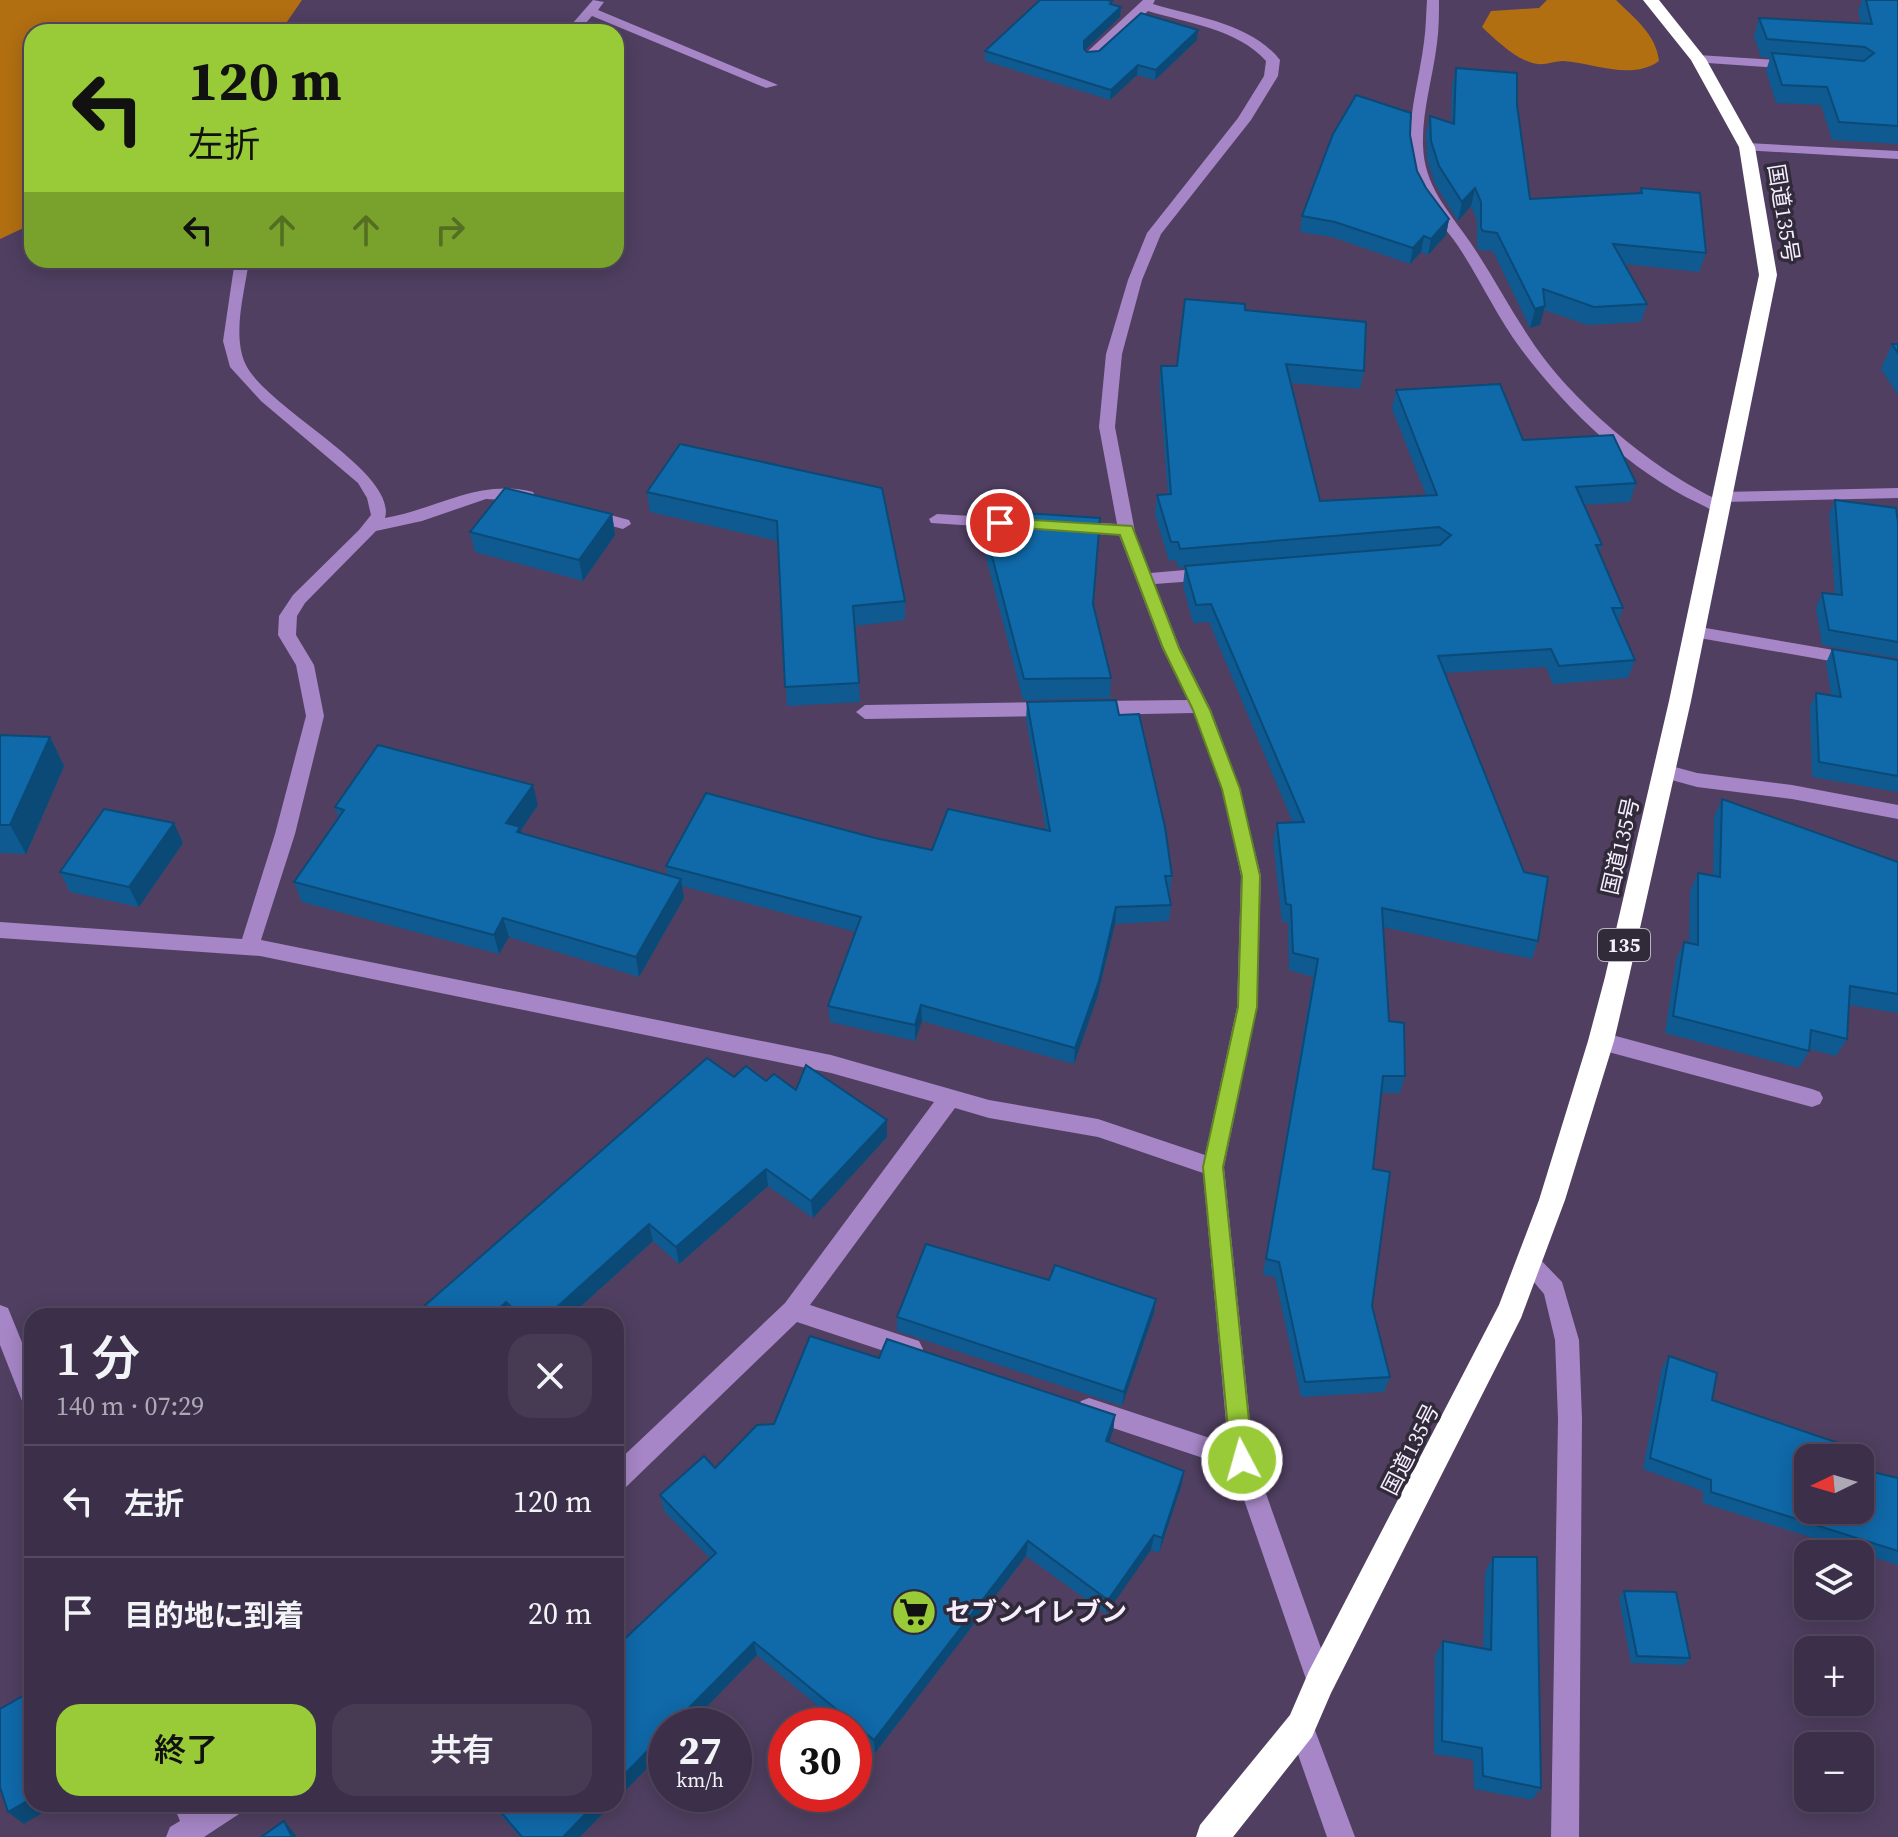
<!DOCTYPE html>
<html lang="ja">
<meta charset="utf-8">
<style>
:root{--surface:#3c2f49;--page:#473b53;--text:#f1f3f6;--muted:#aca9b4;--line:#554a61;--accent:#98cb37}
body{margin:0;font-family:"Source Serif 4","Noto Sans JP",serif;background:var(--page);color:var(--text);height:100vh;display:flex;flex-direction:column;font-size:30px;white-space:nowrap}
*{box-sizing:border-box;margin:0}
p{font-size:26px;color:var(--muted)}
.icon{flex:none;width:44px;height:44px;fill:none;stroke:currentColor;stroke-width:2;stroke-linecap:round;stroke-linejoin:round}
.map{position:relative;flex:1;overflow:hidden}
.sheet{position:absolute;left:24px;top:1308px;width:600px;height:504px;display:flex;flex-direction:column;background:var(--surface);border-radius:24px;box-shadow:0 4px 20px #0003,0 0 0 2px var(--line)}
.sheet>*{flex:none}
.top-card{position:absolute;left:24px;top:24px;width:600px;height:244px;border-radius:24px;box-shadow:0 4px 20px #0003,0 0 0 2px var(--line);background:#98cb37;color:#111;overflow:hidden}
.needle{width:52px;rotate:265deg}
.buttons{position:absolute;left:1794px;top:1444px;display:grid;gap:16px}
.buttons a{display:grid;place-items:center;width:80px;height:80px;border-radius:16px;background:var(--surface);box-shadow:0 4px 20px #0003,0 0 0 2px var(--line);font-size:40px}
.speed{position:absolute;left:648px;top:1708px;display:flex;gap:16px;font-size:40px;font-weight:700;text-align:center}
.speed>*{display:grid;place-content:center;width:104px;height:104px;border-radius:50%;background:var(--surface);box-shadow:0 4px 20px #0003,0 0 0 2px var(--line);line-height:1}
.speed small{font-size:20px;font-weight:400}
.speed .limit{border:12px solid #d22;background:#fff;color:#111}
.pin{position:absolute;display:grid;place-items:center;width:68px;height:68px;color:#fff;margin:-34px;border:4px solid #fff;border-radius:50%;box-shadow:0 2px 8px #0007}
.me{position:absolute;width:88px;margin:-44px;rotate:354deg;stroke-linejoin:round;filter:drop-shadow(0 0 6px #0008)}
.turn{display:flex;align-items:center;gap:28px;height:168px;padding:0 32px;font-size:36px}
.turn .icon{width:104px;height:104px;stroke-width:2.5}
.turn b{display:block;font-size:56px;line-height:68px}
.lanes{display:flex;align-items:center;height:76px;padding:0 32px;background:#0003;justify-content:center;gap:40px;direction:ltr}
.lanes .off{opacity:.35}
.round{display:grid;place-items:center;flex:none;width:84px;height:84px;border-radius:24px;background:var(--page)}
.head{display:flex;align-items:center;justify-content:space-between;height:136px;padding:0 32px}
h1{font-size:48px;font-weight:600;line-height:60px}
.primary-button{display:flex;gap:16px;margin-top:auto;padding:16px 32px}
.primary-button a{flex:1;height:92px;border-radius:24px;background:var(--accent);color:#111;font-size:32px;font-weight:600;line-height:92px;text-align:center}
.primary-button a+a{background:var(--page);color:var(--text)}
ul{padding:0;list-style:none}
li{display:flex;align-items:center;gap:24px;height:112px;padding:0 32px;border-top:2px solid var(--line)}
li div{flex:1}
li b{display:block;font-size:30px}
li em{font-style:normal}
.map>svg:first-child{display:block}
.forest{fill:#b26f12}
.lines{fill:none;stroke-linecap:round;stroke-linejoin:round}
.minor{fill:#a686c6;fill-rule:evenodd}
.highway{fill:#fff;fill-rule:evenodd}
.wall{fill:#0e5a91}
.shaded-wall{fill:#0b4a76}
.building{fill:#1069a9;stroke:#0b4a76;stroke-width:2}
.route{fill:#98cb37;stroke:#638424;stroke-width:2}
.labels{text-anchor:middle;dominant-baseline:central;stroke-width:7;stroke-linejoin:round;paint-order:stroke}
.shield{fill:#312a39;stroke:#bbb3c4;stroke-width:2}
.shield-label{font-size:20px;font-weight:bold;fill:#f6eeff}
.street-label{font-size:22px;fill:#f6eeff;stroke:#312a39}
.near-poi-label{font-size:26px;font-weight:bold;fill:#f6eeff;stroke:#312a39;text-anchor:start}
</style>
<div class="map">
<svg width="1898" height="1837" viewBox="0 0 1898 1837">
<rect width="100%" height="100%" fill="#503f61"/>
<g class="forest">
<polygon points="0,0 302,0 280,32 32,32 32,224 0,239"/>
<path d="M1547,0H1616C1634,18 1656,34 1659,61C1631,81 1595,63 1563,61C1555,61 1546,65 1538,64C1518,62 1496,40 1482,27L1491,11L1539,8Z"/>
</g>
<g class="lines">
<g class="minor">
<polygon points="593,0 604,2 598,10 778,85 766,88 592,16 578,32 565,32"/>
<path d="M1143,0H1155L1153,4C1195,17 1251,23 1280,60L1278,76L1251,120L1161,234L1142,280L1122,354L1115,427L1136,537L1150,573L1208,568L1217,574L1208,580L1155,584L1180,648L1211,710L1240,789L1261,876L1257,1007L1224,1167L1254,1460L1333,1682L1329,1691L1320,1695L1311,1691L1307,1682L1233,1468L1089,1420L1081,1417L1077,1409L1081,1401L1089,1398L1228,1444L1203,1173L1098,1137L989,1118L955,1108L810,1305L919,1341L923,1349L919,1357L911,1360L797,1322L625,1488L616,1492V1463L785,1303L934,1102L831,1073L260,956L0,938V922L242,939L275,834L306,716L296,665L278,635L279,616L293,595L359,530L371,515L367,498L358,483L261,401L230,367L223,341L235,260H249C245,291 232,333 245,363C264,407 398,471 385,518C437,509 479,478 533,492L535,496L527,501L486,499L422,521L376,531L305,603L297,616L296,635L314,665L324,716L295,834L261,940L831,1055L989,1100L1098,1119L1205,1155L1237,1007L1241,876L1222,789L1194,713L1093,715L1084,708L1093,701L1188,700L1162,648L1119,535L1075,533L1067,527L1075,521L1117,524L1099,427L1106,354L1128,280L1147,233L1238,118L1264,76L1266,61C1238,29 1187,23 1148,11L1096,59H1086V53Z"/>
<path d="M1427,0H1439C1439,14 1439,29 1437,43C1433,77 1422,111 1423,145C1424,186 1448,210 1470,242C1492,274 1509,308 1531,340C1570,400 1650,467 1714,498L1722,492L1898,488V498L1724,502L1728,507L1726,511C1715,514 1707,507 1698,503C1629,470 1567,410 1521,349C1497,317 1480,279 1458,246C1445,226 1425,209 1417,186C1400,139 1418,90 1424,42C1426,28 1426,14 1427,0Z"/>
<polygon points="1698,55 1794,61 1801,65 1794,69 1693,62 1693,56"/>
<polygon points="1747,143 1898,151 1898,159 1742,150 1740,147"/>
<polygon points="588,509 629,520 631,524 623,529 582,518 580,514"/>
<polygon points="937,514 1007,518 1015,523 1007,528 931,523 929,519"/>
<polygon points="1694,626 1898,661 1898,673 1688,636 1685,632"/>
<polygon points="1053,702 1062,709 1053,716 865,719 856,712 865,705"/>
<polygon points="1664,764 1697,773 1792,785 1898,805 1898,819 1792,799 1697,787 1657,776 1655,771 1657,766"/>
<polygon points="1601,1032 1812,1089 1820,1092 1823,1098 1820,1104 1812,1107 1601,1050 1594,1047 1591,1041 1594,1035"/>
<polygon points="1528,1252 1536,1255 1562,1282 1579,1340 1582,1419 1579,1837 1551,1837 1558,1419 1555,1340 1544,1294 1517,1262 1520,1255"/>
<polygon points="0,1305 8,1308 32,1367 32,1409 24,1406 0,1345"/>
<polygon points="1301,1713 1310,1717 1355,1837 1327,1837 1288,1726 1292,1717"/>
<polygon points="173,1804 243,1804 239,1814 204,1837 166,1837 170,1827 180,1821"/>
</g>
<polygon class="highway" points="1643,0 1659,0 1706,59 1755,147 1777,275 1691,701 1629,977 1614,1041 1565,1200 1521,1318 1331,1693 1312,1737 1233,1837 1196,1837 1200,1825 1290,1715 1309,1671 1499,1305 1539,1200 1588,1041 1605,977 1669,701 1759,275 1739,147 1691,60"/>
</g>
<g class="wall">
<polygon points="1862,0 1898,0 1898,144 1832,140 1821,105 1776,103 1766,71 1770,58 1761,57 1754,36 1759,18 1861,24 1858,11"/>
<polygon points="1112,1 1112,4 1121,7 1120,17 1085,50 1087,52 1197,40 1155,80 1137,75 1110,100 985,61 985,51"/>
<polygon points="1456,68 1517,105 1530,199 1640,193 1641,188 1706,253 1699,272 1625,264 1647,304 1641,322 1588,325 1544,310 1540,325 1530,328 1493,251 1479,250 1477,247 1477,221 1471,206 1458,221 1435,184 1427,159 1426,134 1430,116 1451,123 1452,86"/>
<polygon points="1410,135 1417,171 1426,188 1449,219 1446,235 1428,255 1421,252 1410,264 1332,237 1300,232 1302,216"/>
<polygon points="1245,310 1364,371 1360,389 1291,383 1320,501 1426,495 1392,409 1396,390 1636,483 1630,502 1584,505 1602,545 1599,553 1623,608 1618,622 1635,660 1628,678 1553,684 1546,667 1445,673 1538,941 1532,959 1383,927 1389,1021 1405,1076 1400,1093 1381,1093 1373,1169 1372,1306 1390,1377 1384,1392 1301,1397 1275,1277 1263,1275 1313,977 1289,970 1288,922 1282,922 1273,841 1277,823 1293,823 1209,622 1193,623 1183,585 1185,567 1178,568 1176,560 1169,561 1155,514 1157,495 1168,494 1159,384 1161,366 1177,366"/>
<polygon points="1892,344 1898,344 1898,395 1881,369"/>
<polygon points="680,444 905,601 905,620 855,626 860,702 787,706 778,541 650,512 647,492"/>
<polygon points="1835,500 1898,522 1898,658 1822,645 1816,608 1822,593 1835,594 1829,514"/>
<polygon points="980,510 1111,678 1110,698 1023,700 979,530"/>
<polygon points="612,514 615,535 583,581 475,552 470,532"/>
<polygon points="1832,649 1898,660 1898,792 1812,777 1810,707 1816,693 1831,695 1826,663"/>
<polygon points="1027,702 1119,715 1172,876 1170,893 1168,893 1171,905 1169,921 1115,924 1097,998 1074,1064 922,1021 915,1041 830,1022 828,1006 856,932 682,886 684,898 639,977 509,937 499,954 302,902 294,882 339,818 335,807 538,805 521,830 522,833 667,875 666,866 875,838 932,850 1046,830 1026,719"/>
<polygon points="0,735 50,737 64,766 26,854 0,853"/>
<polygon points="1722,799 1898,862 1898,1013 1849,1005 1847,1039 1836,1056 1809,1049 1809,1051 1799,1068 1665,1033 1676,960 1684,942 1689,943 1690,891 1698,873 1713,876 1714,817"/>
<polygon points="183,843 139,907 70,892 60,872"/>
<polygon points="734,1077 766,1081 887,1120 887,1137 813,1218 768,1186 679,1264 653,1241 570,1316 394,1316 413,1316"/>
<polygon points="1049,1280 1156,1299 1154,1313 1122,1406 897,1331 897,1317"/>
<polygon points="1669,1356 1712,1400 1808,1458 1898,1478 1898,1565 1703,1503 1703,1491 1643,1469 1662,1368"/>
<polygon points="879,1358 1115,1415 1113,1431 1109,1442 1184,1471 1181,1487 1159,1553 1151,1550 1106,1614 1026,1556 875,1753 854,1736 854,1726 842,1726 757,1655 616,1800 616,1648 710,1558 664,1511 660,1495 715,1468 774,1424"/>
<polygon points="1493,1557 1541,1788 1532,1800 1474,1789 1473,1760 1434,1754 1435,1655 1443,1641 1483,1648 1485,1572"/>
<polygon points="1624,1591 1690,1658 1684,1665 1631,1663 1619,1598"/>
<polygon points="491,1804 612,1804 580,1837 520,1837"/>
</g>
<g class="shaded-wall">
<polygon points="1121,7 1120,17 1084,51 1084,41"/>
<polygon points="1198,30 1197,40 1155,80 1156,70"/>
<polygon points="1138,65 1137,75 1110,100 1111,90"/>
<polygon points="1475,188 1471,206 1458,221 1462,202"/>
<polygon points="1449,219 1446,235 1428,255 1431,239"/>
<polygon points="1424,236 1421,252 1410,264 1413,248"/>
<polygon points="1545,306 1540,325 1530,328 1535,309"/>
<polygon points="612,514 615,535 583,581 579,560"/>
<polygon points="50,737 64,766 26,854 10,825"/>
<polygon points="533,785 538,805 521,830 525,846 506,823"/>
<polygon points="174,823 183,843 139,907 129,887"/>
<polygon points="681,879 684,898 639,977 636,957"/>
<polygon points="1116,907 1115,924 1097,998 1074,1064 1075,1048"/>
<polygon points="503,918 509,937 499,954 494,935"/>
<polygon points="921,1005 922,1021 915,1041 915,1025"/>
<polygon points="887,1120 887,1137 813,1218 811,1201"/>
<polygon points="766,1169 768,1186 679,1264 676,1247"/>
<polygon points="649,1224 653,1241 570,1316 547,1316"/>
<polygon points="1156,1299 1154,1313 1122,1406 1124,1392"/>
<polygon points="506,1302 510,1316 491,1316"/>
<polygon points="1115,1415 1113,1431 1104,1457 1106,1441"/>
<polygon points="1184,1471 1181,1487 1159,1553 1162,1538"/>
<polygon points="1154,1535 1151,1550 1106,1614 1108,1600"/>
<polygon points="1028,1541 1026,1556 875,1753 874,1740"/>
<polygon points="754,1642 757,1655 688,1726 671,1726"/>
<polygon points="666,1732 666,1749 616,1800 616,1783"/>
<polygon points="32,1798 32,1804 57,1804 24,1824 8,1812"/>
<polygon points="595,1804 612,1804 580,1837 563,1837"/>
<polygon points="284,1821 294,1833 297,1837 292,1837"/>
</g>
<g class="building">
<polygon points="1040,0 1107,0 1112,1 1110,4 1121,7 1084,41 1084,49 1087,52 1099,51 1141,13 1198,30 1156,70 1138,65 1111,90 985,51"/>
<polygon points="1866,0 1898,0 1898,126 1839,122 1827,87 1782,85 1772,53 1864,61 1874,53 1865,47 1767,39 1759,18 1872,24"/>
<polygon points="1456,68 1517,73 1517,105 1530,199 1642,193 1641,188 1700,193 1706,253 1613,244 1647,304 1594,307 1543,289 1545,306 1535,309 1497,233 1483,231 1481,228 1481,202 1475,188 1462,202 1439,166 1431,141 1430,116 1454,124"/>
<polygon points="1356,95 1411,113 1410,135 1417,171 1426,188 1449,219 1431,239 1424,236 1413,248 1335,222 1302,216 1333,134"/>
<polygon points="1185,299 1245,304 1245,310 1366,322 1364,371 1286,364 1320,501 1437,495 1396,390 1500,384 1523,440 1613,435 1636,483 1576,487 1602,545 1596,545 1623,608 1612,608 1635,660 1559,666 1551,649 1438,656 1524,872 1548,877 1538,941 1382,908 1389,1021 1404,1023 1405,1076 1383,1076 1373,1169 1390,1172 1372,1306 1390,1377 1305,1382 1279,1262 1266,1259 1318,959 1293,953 1291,905 1286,904 1277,823 1304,822 1211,604 1196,605 1185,566 1440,545 1451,535 1439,527 1180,549 1178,542 1171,542 1157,495 1171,494 1161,366 1177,366"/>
<polygon points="1892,344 1898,344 1898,353"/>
<polygon points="680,444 882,488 905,601 853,606 859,683 785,687 777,521 647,492"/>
<polygon points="505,488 612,514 579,560 470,532"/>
<polygon points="1835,500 1896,508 1898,522 1898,642 1829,630 1822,593 1842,595"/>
<polygon points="980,510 1100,518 1093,604 1111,678 1024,679"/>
<polygon points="1832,649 1898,660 1898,776 1819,762 1816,693 1841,697"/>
<polygon points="1116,700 1119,715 1139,714 1165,827 1172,876 1165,876 1171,905 1116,907 1099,981 1075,1048 921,1005 915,1025 828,1006 861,917 666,866 706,793 875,838 932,850 948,809 1050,831 1027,702"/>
<polygon points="0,735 50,737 10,825 0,825"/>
<polygon points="378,745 533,785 506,823 520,827 517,832 681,879 636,957 503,918 494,935 294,882 344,810 335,807"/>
<polygon points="1722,799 1898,862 1898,994 1850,986 1847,1039 1811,1030 1809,1051 1673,1016 1684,942 1698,945 1698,873 1720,877"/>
<polygon points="104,809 174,823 129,887 60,872"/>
<polygon points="707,1058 734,1077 746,1066 766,1081 774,1074 796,1090 806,1065 887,1120 811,1201 766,1169 676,1247 649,1224 547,1316 521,1316 506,1302 491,1316 394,1316 404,1308 413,1316"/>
<polygon points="926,1244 1049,1280 1055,1265 1156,1299 1124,1392 897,1317"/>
<polygon points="810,1336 879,1358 887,1339 1115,1415 1106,1441 1184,1471 1162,1538 1154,1535 1108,1600 1028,1541 874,1740 754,1642 671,1726 666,1726 666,1732 616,1783 616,1647 716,1553 660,1495 704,1456 715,1468 757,1425 774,1424"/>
<polygon points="1669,1356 1717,1373 1712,1400 1844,1445 1842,1458 1808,1458 1808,1510 1860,1510 1860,1469 1898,1478 1898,1551 1711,1492 1711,1480 1650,1458"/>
<polygon points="1493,1557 1537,1557 1541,1788 1483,1776 1482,1748 1442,1741 1443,1641 1491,1650"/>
<polygon points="1624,1591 1676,1592 1690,1658 1637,1656"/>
<polygon points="32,1691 32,1798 8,1812 0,1787 0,1709"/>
<polygon points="494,1804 595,1804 563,1837 522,1837"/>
<polygon points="284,1821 292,1837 261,1837"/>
</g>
<polygon class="route" points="1000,518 1132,526 1179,648 1210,710 1240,789 1260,876 1257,1007 1223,1167 1253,1460 1250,1467 1242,1471 1234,1467 1231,1460 1203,1167 1238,1007 1242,876 1222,789 1193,710 1163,648 1120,535 995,526 992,523"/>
<defs>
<g id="supermarket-disc" transform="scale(2.3)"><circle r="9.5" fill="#98cb37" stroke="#312a39"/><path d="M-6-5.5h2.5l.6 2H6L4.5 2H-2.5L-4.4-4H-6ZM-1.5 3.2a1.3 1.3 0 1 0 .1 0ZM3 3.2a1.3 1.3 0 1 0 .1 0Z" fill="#111"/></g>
</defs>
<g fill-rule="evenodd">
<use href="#supermarket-disc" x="914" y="1612"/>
</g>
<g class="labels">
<rect class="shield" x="1598" y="929" width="52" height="32" rx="6"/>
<g class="shield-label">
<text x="1624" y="945">135</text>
</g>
<g class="street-label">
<text transform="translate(1784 213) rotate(81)">国道135号</text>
<text transform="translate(1620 846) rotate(-77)">国道135号</text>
<text transform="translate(1410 1449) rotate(-63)">国道135号</text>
</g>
<g class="near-poi-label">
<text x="945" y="1612">セブンイレブン</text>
</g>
</g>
</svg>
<div class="buttons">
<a><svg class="needle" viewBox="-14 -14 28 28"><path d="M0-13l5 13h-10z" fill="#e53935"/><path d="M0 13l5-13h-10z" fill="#aca9b4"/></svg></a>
<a><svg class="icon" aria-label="layers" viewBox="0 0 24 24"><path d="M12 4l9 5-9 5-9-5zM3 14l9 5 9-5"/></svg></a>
<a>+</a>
<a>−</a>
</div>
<div class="speed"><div>27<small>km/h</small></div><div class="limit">30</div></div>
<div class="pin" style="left:1000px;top:523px;background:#d93025"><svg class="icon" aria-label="arrive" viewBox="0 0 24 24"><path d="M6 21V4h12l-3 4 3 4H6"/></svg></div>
<svg class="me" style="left:1242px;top:1460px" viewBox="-20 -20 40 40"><circle r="17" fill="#98cb37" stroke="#fff" stroke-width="3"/><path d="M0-11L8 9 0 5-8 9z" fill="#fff"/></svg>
<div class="top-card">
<div class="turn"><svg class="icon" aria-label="left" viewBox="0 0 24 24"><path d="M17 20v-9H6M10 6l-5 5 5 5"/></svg><div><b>120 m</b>左折</div></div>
<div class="lanes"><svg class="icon" aria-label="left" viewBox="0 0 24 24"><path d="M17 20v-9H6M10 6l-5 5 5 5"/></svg><svg class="icon off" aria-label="ahead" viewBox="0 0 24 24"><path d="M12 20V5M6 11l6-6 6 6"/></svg><svg class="icon off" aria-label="ahead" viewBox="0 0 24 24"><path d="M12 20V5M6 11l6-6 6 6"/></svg><svg class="icon off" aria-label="right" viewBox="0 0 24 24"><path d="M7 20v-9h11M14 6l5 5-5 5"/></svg></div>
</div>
<section class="sheet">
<div class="head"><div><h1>1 分</h1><p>140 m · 07:29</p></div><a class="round"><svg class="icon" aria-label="close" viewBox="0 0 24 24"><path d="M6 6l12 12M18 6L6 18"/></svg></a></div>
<ul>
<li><svg class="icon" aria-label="left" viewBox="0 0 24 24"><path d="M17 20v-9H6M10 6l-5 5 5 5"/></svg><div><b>左折</b></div><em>120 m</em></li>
<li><svg class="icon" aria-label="arrive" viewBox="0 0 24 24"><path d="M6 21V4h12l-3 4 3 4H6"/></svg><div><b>目的地に到着</b></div><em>20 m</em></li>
</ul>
<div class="primary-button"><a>終了</a><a>共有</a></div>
</section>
</div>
